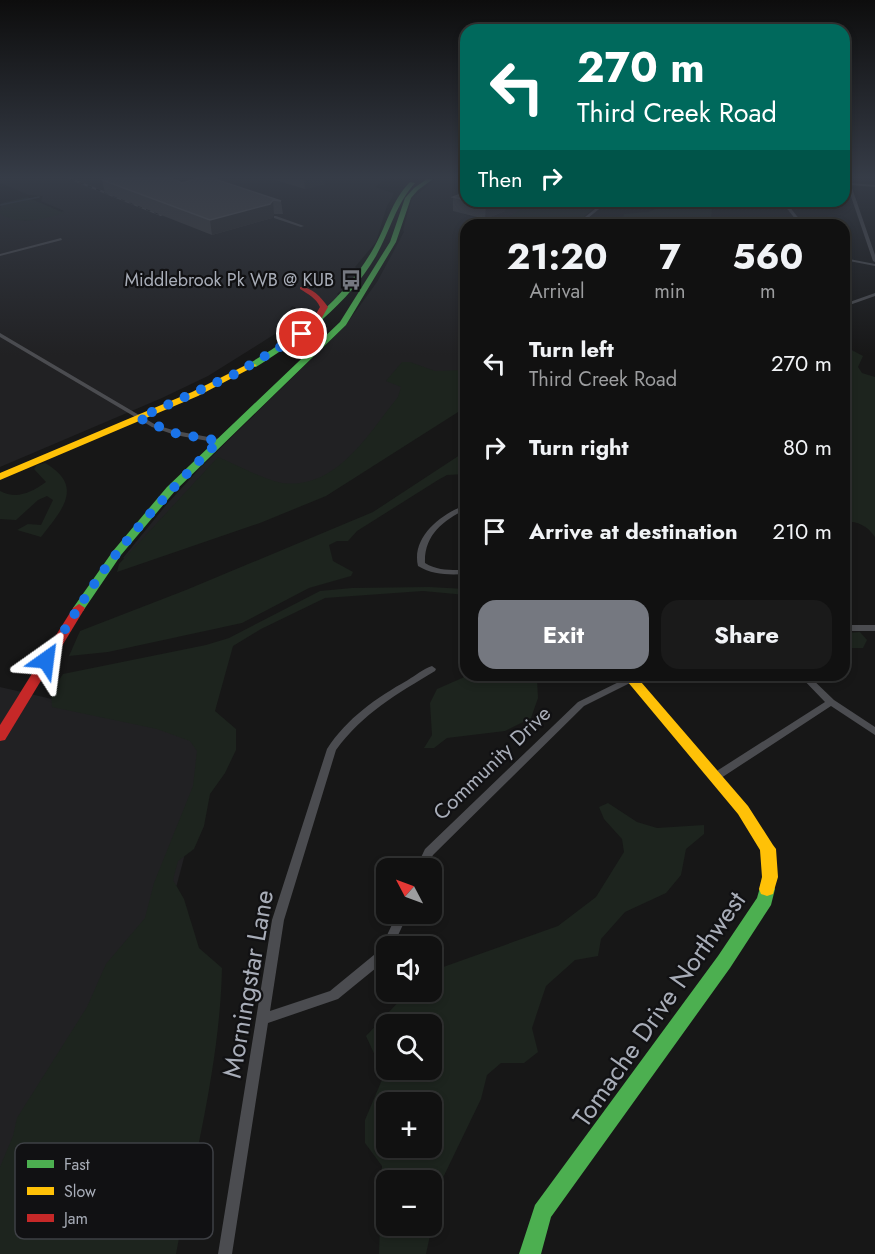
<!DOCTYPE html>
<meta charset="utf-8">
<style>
:root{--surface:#111;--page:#1a1a1a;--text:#f1f3f6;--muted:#9c9d9f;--line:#303131;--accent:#757880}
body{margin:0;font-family:Jost,sans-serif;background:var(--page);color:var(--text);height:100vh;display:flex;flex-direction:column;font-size:22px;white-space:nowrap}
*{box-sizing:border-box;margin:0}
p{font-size:20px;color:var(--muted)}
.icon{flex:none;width:33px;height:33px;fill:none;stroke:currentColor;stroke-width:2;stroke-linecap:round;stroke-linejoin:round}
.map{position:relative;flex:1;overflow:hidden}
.drawer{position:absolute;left:460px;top:219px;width:390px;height:462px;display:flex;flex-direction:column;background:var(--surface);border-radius:18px;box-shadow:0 3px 9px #0003,0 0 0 2px var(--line)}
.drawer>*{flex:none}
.guide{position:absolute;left:460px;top:24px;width:390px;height:183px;border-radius:18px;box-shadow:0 3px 9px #0003,0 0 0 2px var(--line);background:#00695c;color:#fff;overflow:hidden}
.needle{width:39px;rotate:311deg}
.buttons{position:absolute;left:376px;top:858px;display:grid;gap:12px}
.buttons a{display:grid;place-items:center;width:66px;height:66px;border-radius:12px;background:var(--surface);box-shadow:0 3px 9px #0003,0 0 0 2px var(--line);font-size:30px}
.pin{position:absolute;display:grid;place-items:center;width:51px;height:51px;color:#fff;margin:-26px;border:3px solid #fff;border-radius:50%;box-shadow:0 2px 6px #0007}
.me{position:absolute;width:66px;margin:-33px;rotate:31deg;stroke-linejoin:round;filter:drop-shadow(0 0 4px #0008)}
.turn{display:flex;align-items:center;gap:21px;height:126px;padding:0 18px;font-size:27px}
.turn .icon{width:78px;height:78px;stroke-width:2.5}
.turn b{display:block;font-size:42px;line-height:51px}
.then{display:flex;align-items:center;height:57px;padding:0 18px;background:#0003;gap:12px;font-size:22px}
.eta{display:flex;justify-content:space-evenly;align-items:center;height:102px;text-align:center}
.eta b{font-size:36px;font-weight:700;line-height:42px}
.button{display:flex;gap:12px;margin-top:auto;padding:12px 18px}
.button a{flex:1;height:69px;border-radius:18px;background:var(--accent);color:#fff;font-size:24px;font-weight:700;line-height:69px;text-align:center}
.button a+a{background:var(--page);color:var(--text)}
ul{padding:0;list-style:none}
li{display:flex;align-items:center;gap:18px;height:84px;padding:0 18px}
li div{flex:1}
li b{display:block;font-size:22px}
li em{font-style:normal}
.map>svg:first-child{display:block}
.built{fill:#212123}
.green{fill:#1d241e;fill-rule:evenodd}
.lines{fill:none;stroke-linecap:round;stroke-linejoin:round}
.stream{stroke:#2a3239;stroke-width:1.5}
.street{fill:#4b4c50;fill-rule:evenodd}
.fast{fill:#4caf50;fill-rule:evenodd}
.slow{fill:#ffc107;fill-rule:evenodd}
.jam{fill:#c62828;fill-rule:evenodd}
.rail-casing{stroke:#4b4c4f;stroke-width:2}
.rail{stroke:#111113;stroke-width:1.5;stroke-dasharray:4.5;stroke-linecap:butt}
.wall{fill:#3d3d3f}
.shaded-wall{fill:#29292a}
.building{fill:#49494c;stroke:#58595d;stroke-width:1.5}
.route{stroke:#1a73e8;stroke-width:10;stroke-dasharray:0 18}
.labels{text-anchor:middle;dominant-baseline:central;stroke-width:4.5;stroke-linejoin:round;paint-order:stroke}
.far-poi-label{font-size:18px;fill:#a8adb8;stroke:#111113;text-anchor:end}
.street-label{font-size:21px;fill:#a8adb8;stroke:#111113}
.near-street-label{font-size:26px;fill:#a8adb8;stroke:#111113}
.key{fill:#111113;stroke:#3e4045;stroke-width:1.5}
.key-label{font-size:16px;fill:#a8adb8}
</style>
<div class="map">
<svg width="875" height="1254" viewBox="0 0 875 1254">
<rect width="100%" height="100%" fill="#171717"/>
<g class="built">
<polygon points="0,179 386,179 375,187 393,193 393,196 387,206 376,242 355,267 359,270 349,285 339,292 337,294 339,296 328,307 319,309 313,315 292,306 275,334 208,376 162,398 0,467 0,207 25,221 64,211 41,201 43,196 29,195 0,183"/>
<polygon points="437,179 466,179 466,201 546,201 527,225 466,225 466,401 382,457 129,563 123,558 166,505 200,468 345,326 377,282 404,232 403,230 412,198"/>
<polygon points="0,687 216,737 79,1254 0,1254"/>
</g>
<g class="green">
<path d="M27,197L64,213C42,219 21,226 0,214L1,203Z"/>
<polygon points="519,201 602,201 579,221 588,225 471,224 501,222 528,205"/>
<polygon points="712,201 711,225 664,225 623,218 624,214 648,212 671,203"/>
<path d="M845,335L848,340V348L863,356L858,367L862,373L875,377V537C867,525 858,522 845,521Z"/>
<path d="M402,362H410L435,371L466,370V407L326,496L260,523L117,572L119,564L218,457C235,464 265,480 282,483C337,490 368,434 398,397L401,387L386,381Z"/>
<polygon points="466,451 465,474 447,475 438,480 357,531 348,541 337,541 329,545 333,561 353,572 351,576 309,588 242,623 108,652 69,656 80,631 186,590 373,512"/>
<path d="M45,463C85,486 62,510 41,537L17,530L28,524L41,525L53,500L47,496L38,500L16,520L0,519V491C17,500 32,492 46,482L34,469L37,465Z"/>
<path d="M429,587L466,589V595L423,591L325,598L261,629L233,646L215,711L236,729V750L225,773L210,794L204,826L194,849L178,861L173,880L184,899L199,948L222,968C220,1063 194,1161 176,1254H0V1167L13,1136L17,1118L87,1007L106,964L145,918L154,883L193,786L197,751L190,741L157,729L52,707L51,692L63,674L206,645L229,638L320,591L352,588Z"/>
<polygon points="860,632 867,640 863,648 845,648 845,633"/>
<polygon points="469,675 533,675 537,679 538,698 531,718 505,731 447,738 434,748 424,748 432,735 430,703 437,689"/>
<path d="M608,803L637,822L657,828L704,825V834L686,849L681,875L666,893L625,912L601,939L598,956L575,960L546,986L532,1028L538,1052L524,1063H501L487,1075L481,1099L438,1188L432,1224V1180H387V1226H432L426,1254H379L382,1166L365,1143V1120L384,1075L366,1036L408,992H432V971L558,926L596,897L624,852L622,839L604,819L599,807ZM387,1024H432V1070H387ZM387,1102H432V1148H387Z"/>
</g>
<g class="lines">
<polyline class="stream" points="0,205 39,197"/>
<g class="street">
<polygon points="845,179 849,179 850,183 875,185 875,187 851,185 875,255 875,262 873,261"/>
<polygon points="605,201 609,201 588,218 588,221 596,225 590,225 585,223 585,217"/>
<polygon points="781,201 785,201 804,225 800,225"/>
<polygon points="274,216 276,216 304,226 301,227 274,218"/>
<polygon points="61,238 62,240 0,256 0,254"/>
<polygon points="844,258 875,264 875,266 844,260"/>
<polygon points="875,293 875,296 844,307 844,304"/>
<polygon points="0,333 156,425 176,431 219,439 222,441 219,443 175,435 152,427 0,337"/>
<path d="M466,505V509C443,521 424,535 425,563C438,571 451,570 466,570V574C449,575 433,575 418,566C411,537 442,513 466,505Z"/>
<rect x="844" y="625" width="31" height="6"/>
<path d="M432,666L436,669L435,671C397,694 363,713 336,750L284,920L270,1011L330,991L380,950L397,914H408L393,946H387V959L338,999L268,1023L232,1254H218L272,920L327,749C347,718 376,698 408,680C416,675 423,669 432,666Z"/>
<polygon points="799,675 808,675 834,700 875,727 875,735 831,706 718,780 715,781 712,780 710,777 712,774 825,702"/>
<polygon points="631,676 635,679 634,681 584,706 433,855 426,868 416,868 425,849 578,702"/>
</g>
<g class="fast">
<polygon points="427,179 433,179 418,190 411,198 396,242 346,325 175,491 121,555 83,611 75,611 73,608 113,551 167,487 340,322 390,242 405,198 414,188"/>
<path d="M410,182L415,183C396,204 390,231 376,256C348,304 303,338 256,367H250V363C299,334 343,300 372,251C386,228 391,201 410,182Z"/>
<polygon points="767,882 773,884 775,889 771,905 730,968 551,1217 541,1254 519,1254 535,1205 718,956 757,898 761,884"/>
</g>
<g class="slow">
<polygon points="250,363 257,365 198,396 0,480 0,473 192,392"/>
<polygon points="622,675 635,675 748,806 773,845 776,849 778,877 773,894 767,896 761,894 759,889 762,877 760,850 738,814"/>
</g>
<g class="jam">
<path d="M300,287C312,287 321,297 328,307L320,321L313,319L320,307C316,298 308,294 300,289Z"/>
<polygon points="79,604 85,608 5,740 0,741 0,725 73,608"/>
</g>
<g class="rail-casing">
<polyline id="rail" points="71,179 161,215"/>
</g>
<use href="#rail" class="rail"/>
</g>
<g class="wall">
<polygon points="272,179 325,179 325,184 305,189"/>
<polygon points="102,180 281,201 283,214 274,214 272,218 212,235 105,193"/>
<polygon points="466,192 466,201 506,201 505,211 485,219 453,211 453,197"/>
</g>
<g class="shaded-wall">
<polygon points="304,179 325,179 325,184 305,189"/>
<polygon points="273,200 274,214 272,218 212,235 210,220"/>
<polygon points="496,201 506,201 505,211 485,219 486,205"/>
</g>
<g class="building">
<polygon points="104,179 173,179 182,183 195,179 215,179 281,201 273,200 270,204 210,220 102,180"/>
<polygon points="466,192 466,200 453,197"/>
<polygon points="469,201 496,201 486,205"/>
</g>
<linearGradient id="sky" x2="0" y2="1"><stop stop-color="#0d0d0d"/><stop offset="0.5" stop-color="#363c47"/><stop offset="1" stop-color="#363c47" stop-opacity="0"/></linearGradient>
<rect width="875" height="355" fill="url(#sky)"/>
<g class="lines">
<path class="route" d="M46,660C69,623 91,586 117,553C149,513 183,477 219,441L174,433L139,418L235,374L302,334"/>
</g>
<defs>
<g id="bus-bare" transform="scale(1.62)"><path d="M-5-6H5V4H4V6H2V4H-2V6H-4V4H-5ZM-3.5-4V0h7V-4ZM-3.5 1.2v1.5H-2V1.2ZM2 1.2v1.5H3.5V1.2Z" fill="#757880" stroke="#111113" stroke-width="2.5" paint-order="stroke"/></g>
</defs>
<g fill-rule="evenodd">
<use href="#bus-bare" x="351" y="280"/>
</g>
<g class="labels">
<g class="far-poi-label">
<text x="334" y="280">Middlebrook Pk WB @ KUB</text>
</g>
<g class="street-label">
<text transform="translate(492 763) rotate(-44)">Community Drive</text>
</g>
<g class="near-street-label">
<text transform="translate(248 984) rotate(-80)">Morningstar Lane</text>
<text transform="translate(659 1009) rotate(-55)">Tomache Drive Northwest</text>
</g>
</g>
<rect x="15" y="1143" width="198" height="96" rx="9" class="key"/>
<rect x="27" y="1160" width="27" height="8" fill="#4caf50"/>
<rect x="27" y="1187" width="27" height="8" fill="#ffc107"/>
<rect x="27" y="1214" width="27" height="8" fill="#c62828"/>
<g class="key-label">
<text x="64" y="1170">Fast</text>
<text x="64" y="1197">Slow</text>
<text x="64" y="1224">Jam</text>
</g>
</svg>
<div class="buttons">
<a><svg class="needle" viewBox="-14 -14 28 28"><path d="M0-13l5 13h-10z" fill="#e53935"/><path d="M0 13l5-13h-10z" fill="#9c9d9f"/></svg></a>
<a><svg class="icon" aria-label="sound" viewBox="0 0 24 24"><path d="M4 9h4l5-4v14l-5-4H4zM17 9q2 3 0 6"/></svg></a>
<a><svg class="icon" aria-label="search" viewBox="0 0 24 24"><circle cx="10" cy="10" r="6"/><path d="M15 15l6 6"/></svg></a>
<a>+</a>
<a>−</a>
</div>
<div class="pin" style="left:302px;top:334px;background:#d93025"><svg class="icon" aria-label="arrive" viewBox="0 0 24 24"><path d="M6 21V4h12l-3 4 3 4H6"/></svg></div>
<svg class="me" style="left:46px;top:660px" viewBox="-20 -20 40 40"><path d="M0-17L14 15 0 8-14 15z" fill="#1a73e8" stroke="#fff" stroke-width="4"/></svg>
<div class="guide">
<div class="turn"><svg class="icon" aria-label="left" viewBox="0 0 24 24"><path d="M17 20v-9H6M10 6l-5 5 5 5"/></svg><div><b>270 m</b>Third Creek Road</div></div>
<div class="then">Then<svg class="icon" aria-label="right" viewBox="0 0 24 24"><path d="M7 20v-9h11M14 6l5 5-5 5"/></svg></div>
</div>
<section class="drawer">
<div class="eta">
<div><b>21:20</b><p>Arrival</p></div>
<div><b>7</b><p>min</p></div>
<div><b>560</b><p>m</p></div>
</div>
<ul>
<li><svg class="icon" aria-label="left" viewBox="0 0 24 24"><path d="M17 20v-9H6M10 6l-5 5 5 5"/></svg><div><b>Turn left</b><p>Third Creek Road</p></div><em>270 m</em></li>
<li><svg class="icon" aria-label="right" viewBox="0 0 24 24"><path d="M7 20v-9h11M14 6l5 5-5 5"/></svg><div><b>Turn right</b></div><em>80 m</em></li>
<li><svg class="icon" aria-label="arrive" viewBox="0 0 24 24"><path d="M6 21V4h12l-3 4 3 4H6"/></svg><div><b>Arrive at destination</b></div><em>210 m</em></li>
</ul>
<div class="button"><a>Exit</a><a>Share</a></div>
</section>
</div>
